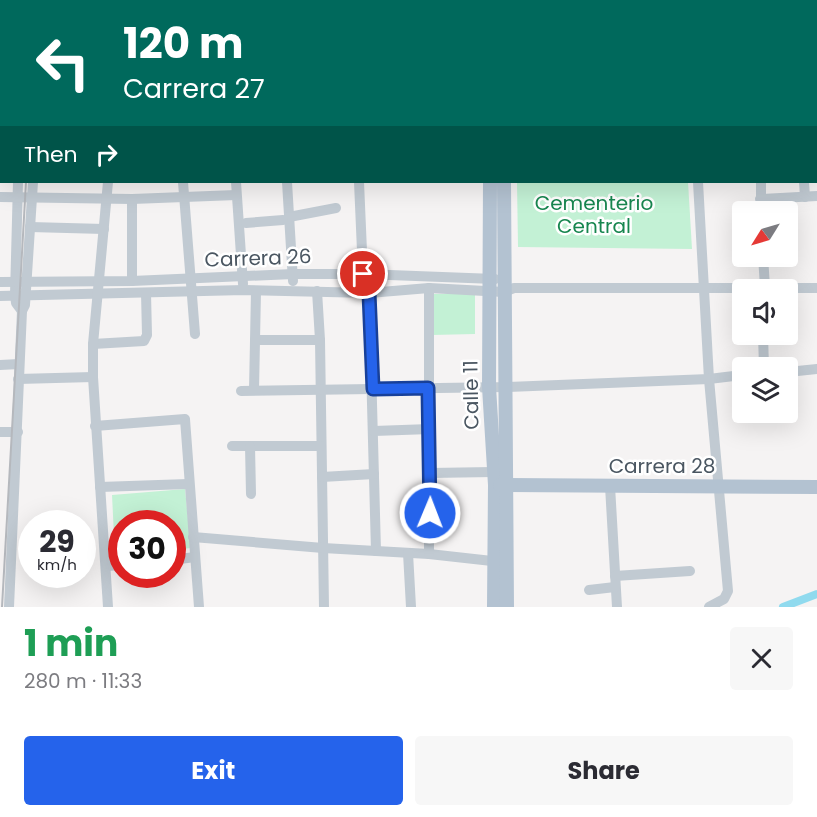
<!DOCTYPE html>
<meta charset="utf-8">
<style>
:root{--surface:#fff;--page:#f7f7f7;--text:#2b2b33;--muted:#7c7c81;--accent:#2563eb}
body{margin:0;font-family:Poppins,sans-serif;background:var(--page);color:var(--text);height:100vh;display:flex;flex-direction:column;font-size:22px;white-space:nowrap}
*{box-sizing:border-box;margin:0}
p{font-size:20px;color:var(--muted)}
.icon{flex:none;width:33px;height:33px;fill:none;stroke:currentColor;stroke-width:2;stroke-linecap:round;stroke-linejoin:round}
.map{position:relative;height:607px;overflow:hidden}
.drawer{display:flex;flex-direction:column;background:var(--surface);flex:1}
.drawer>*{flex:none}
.top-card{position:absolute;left:0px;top:0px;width:818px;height:183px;box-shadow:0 6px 24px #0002;background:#00695c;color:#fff;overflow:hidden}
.needle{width:39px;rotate:233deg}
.controls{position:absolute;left:732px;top:201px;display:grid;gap:12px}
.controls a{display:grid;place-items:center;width:66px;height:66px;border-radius:6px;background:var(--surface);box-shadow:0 6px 24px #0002;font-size:30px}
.speed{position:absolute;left:18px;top:510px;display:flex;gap:12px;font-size:30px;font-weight:700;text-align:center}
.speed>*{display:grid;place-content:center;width:78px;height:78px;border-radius:50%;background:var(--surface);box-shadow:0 6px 24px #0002;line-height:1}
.speed small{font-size:15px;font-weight:400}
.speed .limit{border:9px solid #d22;background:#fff;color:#111}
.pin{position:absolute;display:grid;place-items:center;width:51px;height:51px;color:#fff;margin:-26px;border:3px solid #fff;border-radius:50%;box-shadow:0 2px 6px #0007}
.me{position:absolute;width:66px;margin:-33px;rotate:1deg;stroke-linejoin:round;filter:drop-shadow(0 0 4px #0008)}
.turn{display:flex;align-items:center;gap:21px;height:126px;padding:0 24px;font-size:27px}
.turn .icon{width:78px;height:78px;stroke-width:2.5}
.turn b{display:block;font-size:42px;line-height:51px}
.then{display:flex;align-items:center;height:57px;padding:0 24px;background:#0003;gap:12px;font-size:22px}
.round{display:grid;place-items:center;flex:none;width:63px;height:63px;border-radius:6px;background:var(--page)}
.headline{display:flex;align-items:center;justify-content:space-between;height:102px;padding:0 24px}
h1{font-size:36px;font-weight:700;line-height:45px;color:#1e9e55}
.button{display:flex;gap:12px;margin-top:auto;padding:12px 24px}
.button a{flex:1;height:69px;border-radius:6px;background:var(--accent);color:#fff;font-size:24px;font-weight:700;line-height:69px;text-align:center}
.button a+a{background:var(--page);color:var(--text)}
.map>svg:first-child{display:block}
.green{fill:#c3f1d5}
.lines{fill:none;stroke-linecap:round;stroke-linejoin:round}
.canal{stroke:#90daee;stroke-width:8}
.minor{stroke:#c1cad2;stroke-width:10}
.major{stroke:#b3c2d1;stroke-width:14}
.rail{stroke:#b5b8bd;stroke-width:2}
.route-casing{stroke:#184099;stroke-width:15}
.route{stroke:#2563eb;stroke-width:10}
.labels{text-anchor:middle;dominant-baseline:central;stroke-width:5;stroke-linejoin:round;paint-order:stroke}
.park-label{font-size:20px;fill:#17864f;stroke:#fff}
.street-label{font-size:20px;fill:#4a5661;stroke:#fff}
</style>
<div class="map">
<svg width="817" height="607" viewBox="0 0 817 607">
<rect width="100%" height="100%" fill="#f5f3f3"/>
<g class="green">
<polygon points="517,182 688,182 692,249 518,247"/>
<polygon points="431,294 475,294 475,334 432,335"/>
<polygon points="185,489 191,548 173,550 172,524 122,524 121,555 115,556 112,495"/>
</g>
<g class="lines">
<polyline class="canal" points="783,607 817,594"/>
<g class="minor">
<polyline points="58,0 58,2"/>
<polyline points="169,0 169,2"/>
<polyline points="267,0 267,2"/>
<polyline points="276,0 277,2"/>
<polyline points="356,0 356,2"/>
<polyline points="517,0 553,2"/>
<polyline points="572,0 572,2"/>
<polyline points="685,0 685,2"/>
<polyline points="797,0 797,2"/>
<polyline points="396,2 414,0"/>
<polyline points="612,2 612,0"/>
<polyline points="816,13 817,14"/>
<polyline points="816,94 817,94"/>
<polyline points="0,127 2,127"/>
<polyline points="18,182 15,295 16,303 22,311"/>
<polyline points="183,182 195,334"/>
<polyline points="236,182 243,284"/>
<polyline points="287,182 293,281"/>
<polyline points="359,182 363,274 369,293 376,551"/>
<polyline points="698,182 709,379 728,591 724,599 709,607"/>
<polyline points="804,182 805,197"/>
<polyline points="0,197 132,199 236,195"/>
<polyline points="760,199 817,196"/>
<polyline points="761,212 761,182"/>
<polyline points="289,217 336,208"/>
<polyline points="246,223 283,220"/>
<polyline points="30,227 104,229"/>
<polyline points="763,256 765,287"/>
<polyline points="132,281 132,199"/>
<polyline points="0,282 132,281 293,274 363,274 495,279"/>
<polyline points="317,291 320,340 324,607"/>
<polyline points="0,296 244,290 369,293 429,288 504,292 514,288 817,288"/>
<polyline points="763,334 764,368"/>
<polyline points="255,340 320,340"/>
<polyline points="93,344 144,341 147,335 146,293"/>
<polyline points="0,365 19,364"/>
<polyline points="788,372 817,369"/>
<polyline points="18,379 93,377"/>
<polyline points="254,390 256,291"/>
<polyline points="241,391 506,387 709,379 742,375"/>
<polyline points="95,426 185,419 199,607"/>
<polyline points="374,431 430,429"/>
<polyline points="0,432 18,432"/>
<polyline points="232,446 321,446"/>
<polyline points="250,446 251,494"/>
<polyline points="430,473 493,472"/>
<polyline points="322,477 374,474"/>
<polyline points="610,486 617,607"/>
<polyline points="100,487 188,484"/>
<polyline points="193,537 323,548 429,554 501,562"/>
<polyline points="408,553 411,607"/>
<polyline points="429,554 429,288"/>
<polyline points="172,560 195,557"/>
<polyline points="106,566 122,565"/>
<polyline points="615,576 690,571"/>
<polyline points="589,590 615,587"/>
<polyline points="9,607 22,311 25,305 33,182"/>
<polyline points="108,607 93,377 93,344 108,182"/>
</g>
<g class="major">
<polyline points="488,0 488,2"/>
<polyline points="502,0 502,2"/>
<polyline points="490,182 489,387 495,485 494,607"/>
<polyline points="504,182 507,607"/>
<polyline points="500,485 817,487"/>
</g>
<g class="rail">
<polyline points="36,2 36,0"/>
<polyline points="2,607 26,182"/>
</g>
</g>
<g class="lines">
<g class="route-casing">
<polyline id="route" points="363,274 369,293 373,389 428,388 430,513"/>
</g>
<use href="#route" class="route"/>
</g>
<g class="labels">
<g class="park-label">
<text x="594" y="203">Cementerio<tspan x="594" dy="23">Central</tspan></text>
</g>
<g class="street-label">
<text transform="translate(258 258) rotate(-2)">Carrera 26</text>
<text transform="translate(471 395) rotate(-91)">Calle 11</text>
<text x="662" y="466">Carrera 28</text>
</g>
</g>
</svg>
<div class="controls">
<a><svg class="needle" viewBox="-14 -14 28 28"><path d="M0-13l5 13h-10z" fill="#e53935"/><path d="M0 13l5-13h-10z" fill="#7c7c81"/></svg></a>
<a><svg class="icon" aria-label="sound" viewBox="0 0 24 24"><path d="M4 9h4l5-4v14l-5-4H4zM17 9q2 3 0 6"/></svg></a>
<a><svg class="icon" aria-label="layers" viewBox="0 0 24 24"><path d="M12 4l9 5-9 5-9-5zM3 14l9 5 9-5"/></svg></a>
</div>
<div class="speed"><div>29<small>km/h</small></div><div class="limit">30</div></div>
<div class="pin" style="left:363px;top:274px;background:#d93025"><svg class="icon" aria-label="arrive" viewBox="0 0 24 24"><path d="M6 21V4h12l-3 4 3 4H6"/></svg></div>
<svg class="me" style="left:430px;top:513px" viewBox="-20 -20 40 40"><circle r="17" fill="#2563eb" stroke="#fff" stroke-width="3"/><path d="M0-11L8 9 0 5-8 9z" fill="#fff"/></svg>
<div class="top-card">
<div class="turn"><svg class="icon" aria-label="left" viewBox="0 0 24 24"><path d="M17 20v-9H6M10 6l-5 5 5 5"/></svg><div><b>120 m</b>Carrera 27</div></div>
<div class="then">Then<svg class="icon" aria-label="right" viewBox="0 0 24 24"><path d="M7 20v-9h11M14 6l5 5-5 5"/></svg></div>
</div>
</div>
<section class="drawer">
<div class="headline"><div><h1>1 min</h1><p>280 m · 11:33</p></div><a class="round"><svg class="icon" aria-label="close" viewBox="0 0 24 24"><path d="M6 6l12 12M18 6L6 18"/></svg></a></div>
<div class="button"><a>Exit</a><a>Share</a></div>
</section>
